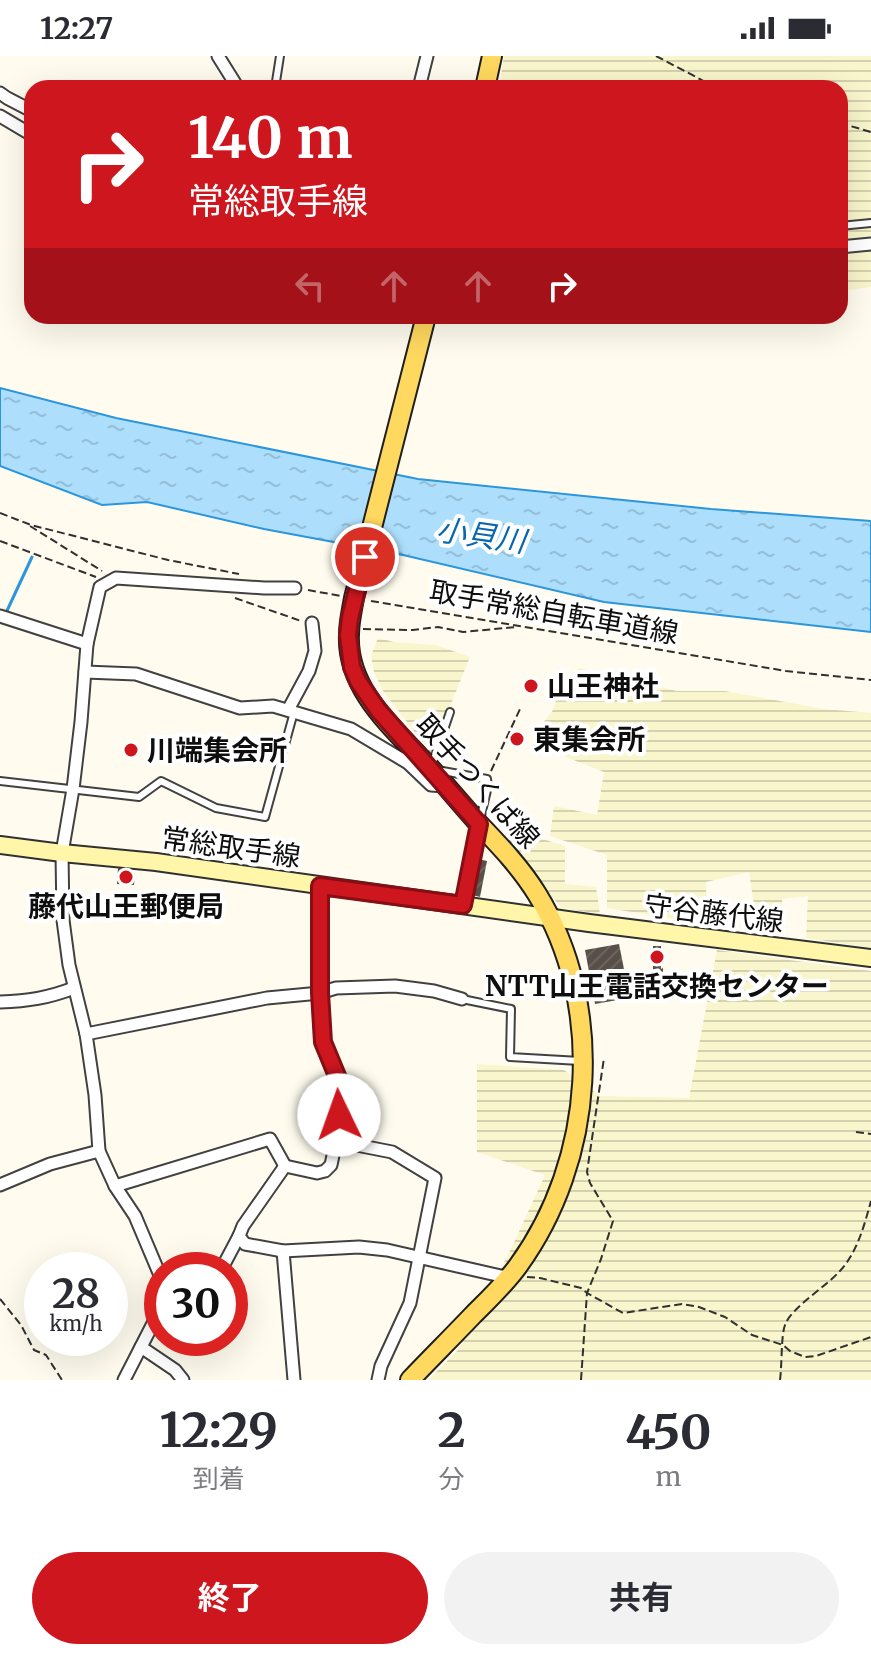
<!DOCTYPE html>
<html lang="ja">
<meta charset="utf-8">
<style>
:root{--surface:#fff;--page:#f2f2f3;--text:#2b2b33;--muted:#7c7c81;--accent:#ce161e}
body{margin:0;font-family:Merriweather,"Noto Sans JP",serif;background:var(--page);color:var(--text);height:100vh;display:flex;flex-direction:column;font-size:30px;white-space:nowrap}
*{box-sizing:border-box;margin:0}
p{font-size:26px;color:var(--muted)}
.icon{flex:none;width:44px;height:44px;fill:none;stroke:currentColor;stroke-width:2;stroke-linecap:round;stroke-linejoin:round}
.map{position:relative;height:1324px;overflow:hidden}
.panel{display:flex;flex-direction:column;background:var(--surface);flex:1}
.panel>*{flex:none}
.top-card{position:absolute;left:24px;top:24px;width:824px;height:244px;border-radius:24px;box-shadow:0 8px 32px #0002;background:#ce161e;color:#fff;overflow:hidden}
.speed{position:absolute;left:24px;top:1196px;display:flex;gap:16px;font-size:40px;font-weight:700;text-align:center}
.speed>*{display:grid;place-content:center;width:104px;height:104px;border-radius:50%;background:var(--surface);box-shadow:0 8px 32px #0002;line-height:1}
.speed small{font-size:20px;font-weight:400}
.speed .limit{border:12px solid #d22;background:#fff;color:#111}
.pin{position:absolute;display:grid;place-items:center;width:68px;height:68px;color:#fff;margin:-34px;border:4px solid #fff;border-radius:50%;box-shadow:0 2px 8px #0007}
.me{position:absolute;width:88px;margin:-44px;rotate:357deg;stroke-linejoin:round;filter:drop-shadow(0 0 6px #0008)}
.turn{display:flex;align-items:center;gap:28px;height:168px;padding:0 32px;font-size:36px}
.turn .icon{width:104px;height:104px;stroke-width:2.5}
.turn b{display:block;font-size:56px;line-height:68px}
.lanes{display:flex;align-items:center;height:76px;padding:0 32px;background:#0003;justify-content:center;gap:40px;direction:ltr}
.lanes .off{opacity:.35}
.eta{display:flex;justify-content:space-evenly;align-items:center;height:136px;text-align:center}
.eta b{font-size:48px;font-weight:700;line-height:56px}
.button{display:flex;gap:16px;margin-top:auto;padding:16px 32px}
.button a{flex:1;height:92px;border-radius:48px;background:var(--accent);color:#fff;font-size:32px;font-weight:700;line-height:92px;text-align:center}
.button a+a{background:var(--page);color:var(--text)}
.status{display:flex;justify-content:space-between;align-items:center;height:56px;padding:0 40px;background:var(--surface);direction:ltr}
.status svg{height:22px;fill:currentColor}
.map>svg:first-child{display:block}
.farmland{fill:url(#farmland-rules)}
.water{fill:url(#water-ripples);stroke:#2c96dc;stroke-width:2}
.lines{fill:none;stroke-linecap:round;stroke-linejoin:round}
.stream{stroke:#2c96dc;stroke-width:3}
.building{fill:url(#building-hatch)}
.service-casing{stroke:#414141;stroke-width:10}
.minor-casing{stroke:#414141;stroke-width:15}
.secondary-casing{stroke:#303030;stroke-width:20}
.primary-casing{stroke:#1f1f1f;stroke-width:22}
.path{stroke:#303030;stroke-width:2;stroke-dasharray:8 4;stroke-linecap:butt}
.service{stroke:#fff;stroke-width:6}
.minor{stroke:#fff;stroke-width:11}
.secondary{stroke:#fff6aa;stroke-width:16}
.primary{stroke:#ffd85f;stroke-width:18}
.route-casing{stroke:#860e14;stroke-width:20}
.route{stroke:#ce161e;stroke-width:14}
.poi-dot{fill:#ce161e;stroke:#fff;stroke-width:3}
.labels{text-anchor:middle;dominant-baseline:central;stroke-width:8;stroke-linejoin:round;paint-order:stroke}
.street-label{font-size:28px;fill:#0e0e0e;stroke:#fff}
.poi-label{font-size:28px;font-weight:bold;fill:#0e0e0e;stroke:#fff;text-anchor:start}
.water-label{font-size:30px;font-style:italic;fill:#0966af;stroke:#fff}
</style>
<div class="status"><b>12:27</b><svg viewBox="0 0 49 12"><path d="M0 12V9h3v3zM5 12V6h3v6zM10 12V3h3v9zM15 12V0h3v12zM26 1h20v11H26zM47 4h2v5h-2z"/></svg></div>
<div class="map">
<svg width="871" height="1324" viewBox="0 0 871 1324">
<defs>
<pattern id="farmland-rules" width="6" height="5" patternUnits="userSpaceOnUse" patternTransform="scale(2)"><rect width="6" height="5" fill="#f9f5cc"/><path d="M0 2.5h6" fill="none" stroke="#d4d1ae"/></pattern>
<pattern id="water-ripples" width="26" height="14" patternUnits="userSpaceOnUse" patternTransform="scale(2)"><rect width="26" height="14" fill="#addffd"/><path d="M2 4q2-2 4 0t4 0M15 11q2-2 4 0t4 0" fill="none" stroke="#94bed8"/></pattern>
<pattern id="building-hatch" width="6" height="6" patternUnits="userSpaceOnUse" patternTransform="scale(2)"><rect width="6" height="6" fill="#584f49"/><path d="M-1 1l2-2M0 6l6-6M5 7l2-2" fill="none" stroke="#6b645f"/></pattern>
</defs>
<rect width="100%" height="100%" fill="#fffcef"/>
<g class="farmland">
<polygon points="504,0 871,0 871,231 840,235 840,32 499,32"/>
<polygon points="378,582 394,586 436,589 470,601 431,697 383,635 374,616 371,600"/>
<polygon points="579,612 677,635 725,635 824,653 871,657 871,892 806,882 808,840 782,843 784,880 758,876 749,816 706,826 707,868 607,852 607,799 550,780 554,750 597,759 604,716 533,688 536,676 553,654 557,640"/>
<polygon points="510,773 565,790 565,828 596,831 600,858 561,852 509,785"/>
<polygon points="717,894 871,915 871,1324 428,1324 458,1294 510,1195 545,1119 477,1096 477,1008 564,1014 600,1040 689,1042"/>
</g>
<polygon class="water" points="0,332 116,362 418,423 711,453 871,465 871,576 604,546 403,499 264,473 147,446 102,449 0,410"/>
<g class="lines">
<polyline class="stream" points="5,559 32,501"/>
</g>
<g class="building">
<polygon points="478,803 487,805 480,841 472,839"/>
<polygon points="118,812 132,814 131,818 135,818 134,829 117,828"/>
<polygon points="619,888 625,918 636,916 640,940 595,948 585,894"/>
<polygon points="653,890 661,890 661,913 663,912 663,919 653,919"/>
</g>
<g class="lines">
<g class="service-casing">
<g id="service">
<polyline points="275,32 280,0"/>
<polyline points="840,170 871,167"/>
<polyline points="432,709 450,656"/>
<polyline points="437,714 487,723 488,730 480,764"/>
<polyline points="0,725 139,741 161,725 216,752 265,761 294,656"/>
<polyline points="462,943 511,953 510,1001 580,1005"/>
</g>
</g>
<g class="minor-casing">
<g id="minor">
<polyline points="218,0 238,32"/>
<polyline points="419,32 427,0"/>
<polyline points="0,37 7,42 32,55"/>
<polyline points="0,60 32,79"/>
<polyline points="840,191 871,188"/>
<polyline points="0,560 87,588"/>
<polyline points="85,616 136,618 240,652 273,650 351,673 408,707 431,729 445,730"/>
<polyline points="288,654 309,615 315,595 312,567"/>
<polyline points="463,849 479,768"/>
<path d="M0,946C28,945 48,942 74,932"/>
<polyline points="86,978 267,942 320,937 336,932 395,930 434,935 462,943"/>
<polyline points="336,1085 392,1096 435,1122 410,1247 381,1310 378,1324"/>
<polyline points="285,1110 243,1170 239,1180 245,1188 283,1195 359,1191 387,1194 501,1220 510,1221"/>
<polyline points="285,1110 317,1117 325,1115 331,1109 336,1085 342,1032 323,986 320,937 320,830"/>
<polyline points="0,1129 50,1108 99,1095"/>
<polyline points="115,1130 270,1083 285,1110"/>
<polyline points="283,1195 294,1324"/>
<polyline points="221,1214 239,1180"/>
<polyline points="162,1224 135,1160 115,1130 99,1095 95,1039 86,978 69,909 63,864 62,797 73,733 81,666 87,588 100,531 116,522 264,532 295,532"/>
<polyline points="141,1291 175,1314 183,1324"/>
<polyline points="124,1324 162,1250"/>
</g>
</g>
<g class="secondary-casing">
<polyline id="secondary" points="0,789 62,797 156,806 589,867 871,902"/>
</g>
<g class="primary-casing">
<g id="primary">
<polyline points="485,32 492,0"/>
<path d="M410,1324C431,1302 452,1281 473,1259C489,1243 505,1228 518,1210C595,1104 606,950 537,838C521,812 500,790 479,768C463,750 447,731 431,713C396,674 346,635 349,578C349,566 352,554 354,542L426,260"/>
</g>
</g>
<g class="path">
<polyline points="656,0 717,32"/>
<polyline points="840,67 871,76"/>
<polyline points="0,457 31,469 168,504 239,518"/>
<polyline points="30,470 102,515"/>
<polyline points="0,485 96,521"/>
<polyline points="308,534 341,540"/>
<polyline points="235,542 301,565"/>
<polyline points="371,545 786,615 871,624"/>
<polyline points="363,573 413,574 438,571 463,576 516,571"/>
<polyline points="491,715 521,651"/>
<polyline points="856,1076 871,1078"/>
<polyline points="527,1221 540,1222 581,1232 587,1237 623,1257 682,1248 699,1251 725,1261 752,1279 783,1289 790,1295 805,1301 816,1300 871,1281"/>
<polyline points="0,1243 21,1269 34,1294 46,1299 62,1324"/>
<polyline points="581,1324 587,1237 601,1203 613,1165 590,1127 587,1116 604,1002"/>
<path d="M780,1324C782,1310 781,1279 785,1269C790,1253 825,1231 838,1217C857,1198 864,1170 871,1145"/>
</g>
<use href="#service" class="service"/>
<use href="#minor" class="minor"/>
<use href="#secondary" class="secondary"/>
<use href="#primary" class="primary"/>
</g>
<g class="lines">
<g class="route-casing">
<polyline id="route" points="339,1059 342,1032 323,986 320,937 320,830 463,849 479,768 378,654 358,625 352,611 348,579 350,562 365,501"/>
</g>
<use href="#route" class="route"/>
</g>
<g class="poi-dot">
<circle cx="531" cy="630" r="8"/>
<circle cx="517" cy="683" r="8"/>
<circle cx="131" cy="694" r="8"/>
<circle cx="126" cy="821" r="8"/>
<circle cx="657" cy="901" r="8"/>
</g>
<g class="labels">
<g class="street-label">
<text transform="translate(554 556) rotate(10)">取手常総自転車道線</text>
<text transform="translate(478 725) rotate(48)">取手つくば線</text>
<text transform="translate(231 791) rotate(8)">常総取手線</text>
<text transform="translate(714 857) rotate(7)">守谷藤代線</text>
</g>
<g class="poi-label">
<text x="547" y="630">山王神社</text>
<text x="533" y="683">東集会所</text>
<text x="147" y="694">川端集会所</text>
<text x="126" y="850" text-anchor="middle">藤代山王郵便局</text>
<text x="657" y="930" text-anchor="middle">NTT山王電話交換センター</text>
</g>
<g class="water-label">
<text transform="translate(481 479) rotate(8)">小貝川</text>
</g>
</g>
</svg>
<div class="speed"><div>28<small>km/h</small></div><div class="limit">30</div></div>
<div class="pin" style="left:365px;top:501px;background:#d93025"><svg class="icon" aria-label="arrive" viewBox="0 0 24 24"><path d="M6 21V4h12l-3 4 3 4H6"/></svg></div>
<svg class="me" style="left:339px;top:1059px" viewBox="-20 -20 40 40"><circle r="19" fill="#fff"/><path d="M0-13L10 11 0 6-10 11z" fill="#ce161e"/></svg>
<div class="top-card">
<div class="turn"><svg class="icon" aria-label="right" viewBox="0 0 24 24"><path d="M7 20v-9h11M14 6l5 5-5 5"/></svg><div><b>140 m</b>常総取手線</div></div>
<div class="lanes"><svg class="icon off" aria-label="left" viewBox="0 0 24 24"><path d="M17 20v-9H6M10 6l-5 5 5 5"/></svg><svg class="icon off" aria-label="ahead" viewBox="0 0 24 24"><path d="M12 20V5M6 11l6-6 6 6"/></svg><svg class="icon off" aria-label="ahead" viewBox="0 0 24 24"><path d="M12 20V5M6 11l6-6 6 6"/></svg><svg class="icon" aria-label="right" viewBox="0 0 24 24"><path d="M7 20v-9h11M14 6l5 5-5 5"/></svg></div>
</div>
</div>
<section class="panel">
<div class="eta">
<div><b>12:29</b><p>到着</p></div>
<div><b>2</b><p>分</p></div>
<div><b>450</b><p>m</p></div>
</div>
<div class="button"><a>終了</a><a>共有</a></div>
</section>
